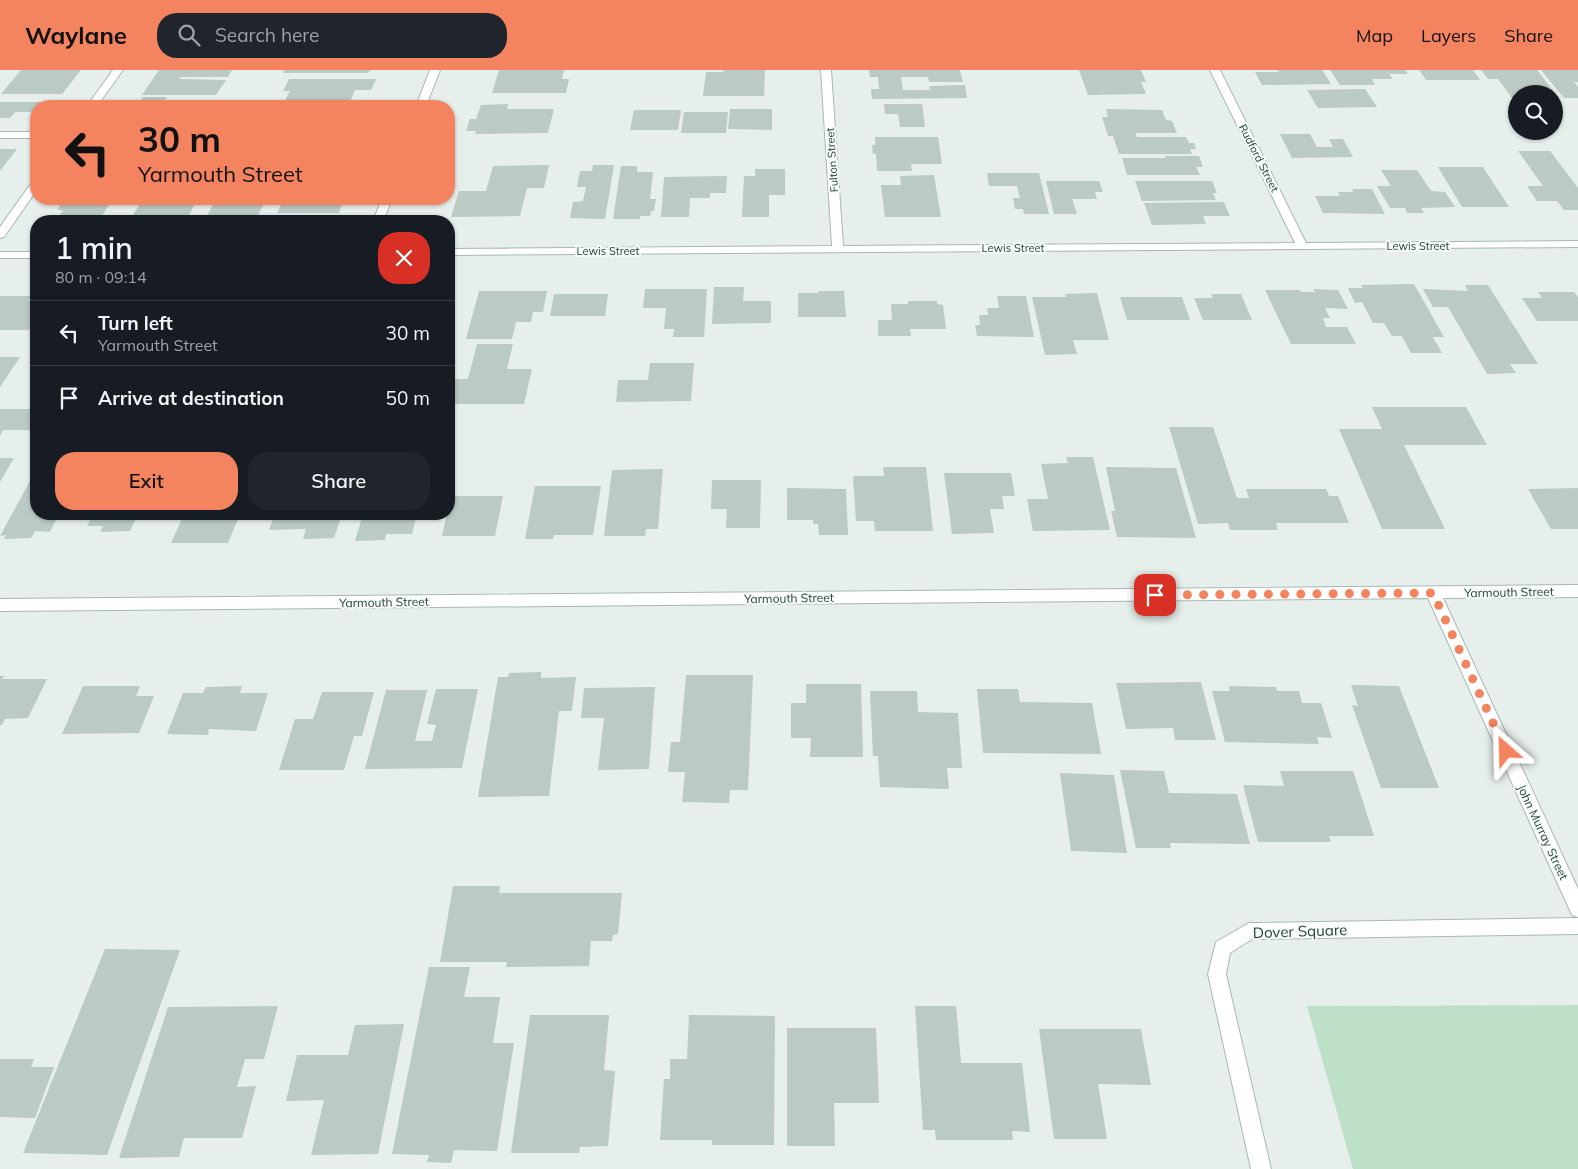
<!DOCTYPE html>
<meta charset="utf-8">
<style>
:root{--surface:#171b24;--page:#20242c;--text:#f1f3f6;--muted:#9ea1a6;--line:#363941;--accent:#f4845f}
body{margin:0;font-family:Mulish,sans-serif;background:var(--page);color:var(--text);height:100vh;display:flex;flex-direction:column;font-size:19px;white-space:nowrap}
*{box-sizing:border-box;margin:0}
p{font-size:16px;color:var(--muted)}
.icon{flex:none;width:28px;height:28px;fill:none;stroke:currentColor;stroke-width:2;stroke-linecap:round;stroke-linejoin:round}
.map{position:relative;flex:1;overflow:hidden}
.details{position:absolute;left:30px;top:145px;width:425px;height:305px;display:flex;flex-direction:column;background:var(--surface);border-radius:20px;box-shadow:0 1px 4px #0004}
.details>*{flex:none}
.top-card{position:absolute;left:30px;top:30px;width:425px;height:105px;border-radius:20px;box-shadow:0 1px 4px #0004;background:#f4845f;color:#111;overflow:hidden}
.buttons{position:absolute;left:1508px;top:15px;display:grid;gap:10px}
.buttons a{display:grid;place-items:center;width:55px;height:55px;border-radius:50%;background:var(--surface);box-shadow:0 1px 4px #0004;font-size:25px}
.pin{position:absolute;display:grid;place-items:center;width:42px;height:42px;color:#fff;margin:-21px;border-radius:10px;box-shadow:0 2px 8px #0006}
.me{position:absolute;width:55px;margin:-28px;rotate:335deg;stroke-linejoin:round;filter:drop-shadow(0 0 4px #0008)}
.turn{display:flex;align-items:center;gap:18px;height:105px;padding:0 25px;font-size:22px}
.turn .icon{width:65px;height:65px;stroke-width:2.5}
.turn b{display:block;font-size:35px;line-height:42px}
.round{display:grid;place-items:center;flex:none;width:52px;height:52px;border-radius:20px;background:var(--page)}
.summary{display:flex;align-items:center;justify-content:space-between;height:85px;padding:0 25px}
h1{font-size:30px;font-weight:600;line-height:38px}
.cta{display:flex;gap:10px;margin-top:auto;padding:10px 25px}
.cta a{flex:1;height:58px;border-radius:20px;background:var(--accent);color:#111;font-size:20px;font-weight:600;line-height:58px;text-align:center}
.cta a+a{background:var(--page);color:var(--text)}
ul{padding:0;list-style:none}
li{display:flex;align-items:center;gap:15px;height:65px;padding:0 25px;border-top:1px solid var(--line)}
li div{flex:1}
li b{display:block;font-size:19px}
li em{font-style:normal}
header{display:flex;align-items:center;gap:30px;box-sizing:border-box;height:70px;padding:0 25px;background:var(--accent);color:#111}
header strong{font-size:24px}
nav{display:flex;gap:28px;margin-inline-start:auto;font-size:18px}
.search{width:350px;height:45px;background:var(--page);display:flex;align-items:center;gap:12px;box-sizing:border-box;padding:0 18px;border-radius:20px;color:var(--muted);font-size:19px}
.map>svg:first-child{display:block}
.green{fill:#bfe0c8}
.building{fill:#bbcac4}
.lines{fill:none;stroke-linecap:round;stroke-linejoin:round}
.service-casing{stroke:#a8b8b2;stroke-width:2}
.minor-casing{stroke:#a8b8b2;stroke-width:2}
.service{fill:#fff;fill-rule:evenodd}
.minor{fill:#fff;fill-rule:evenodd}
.route{stroke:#f4845f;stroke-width:9;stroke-dasharray:0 16.2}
.labels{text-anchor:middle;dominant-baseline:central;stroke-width:4;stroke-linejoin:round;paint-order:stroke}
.far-street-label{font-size:11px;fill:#24423a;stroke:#f7fbf9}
.street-label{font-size:12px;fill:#24423a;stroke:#f7fbf9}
.near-street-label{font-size:15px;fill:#24423a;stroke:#f7fbf9}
</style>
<header>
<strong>Waylane</strong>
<div class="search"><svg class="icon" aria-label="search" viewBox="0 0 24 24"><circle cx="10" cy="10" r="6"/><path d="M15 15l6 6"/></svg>Search here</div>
<nav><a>Map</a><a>Layers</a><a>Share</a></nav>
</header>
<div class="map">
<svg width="1578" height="1099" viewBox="0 0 1578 1099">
<rect width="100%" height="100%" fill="#e6efeb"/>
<polygon class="green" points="1578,935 1578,1099 1353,1099 1307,936"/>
<g class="building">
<polygon points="21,0 81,0 62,24 1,24"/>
<polygon points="159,0 232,0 228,7 181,7 179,9 226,10 216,25 142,25"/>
<polygon points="284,0 370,0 368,3 283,3"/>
<polygon points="499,0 564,0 562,9 569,9 566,23 492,23"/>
<polygon points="724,0 765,0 764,26 703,26 706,2 723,2"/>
<polygon points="869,0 960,0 963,12 929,12 928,7 901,7 903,20 930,20 929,16 965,15 967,28 872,29 871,19 879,19 878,7 870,7"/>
<polygon points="1079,0 1141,0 1146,12 1141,12 1146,24 1088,25"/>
<polygon points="1278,0 1322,0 1331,14 1262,15 1255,2 1279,2"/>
<polygon points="1330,0 1405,0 1408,4 1389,4 1393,9 1372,9 1375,15 1340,15"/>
<polygon points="1419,0 1473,0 1480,10 1426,10"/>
<polygon points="1481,0 1537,0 1559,28 1554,28 1554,24 1516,24 1516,28 1512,28 1498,9 1488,9"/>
<polygon points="1541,0 1578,0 1578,12 1574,12 1578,17 1578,28 1564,28"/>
<polygon points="289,9 376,9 371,20 355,20 349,34 283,34 290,21 283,21"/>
<polygon points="1365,19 1377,37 1318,38 1307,20"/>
<polygon points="143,27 167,27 164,31 212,31 209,36 137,36"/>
<polygon points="0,32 42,32 36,36 34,42 15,42 10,48 0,48"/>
<polygon points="508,34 507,39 554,39 548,63 475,64 476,61 466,61 470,49 476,49 481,35"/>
<polygon points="884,34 922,34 925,57 900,57 898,44 885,44"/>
<polygon points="730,39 772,39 772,60 728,59"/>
<polygon points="1106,39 1162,40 1166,50 1172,51 1177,63 1135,63 1137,67 1186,67 1189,73 1194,73 1196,79 1190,79 1192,84 1119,84 1113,66 1108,66 1102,47 1108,47"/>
<polygon points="634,40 681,40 678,60 630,60"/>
<polygon points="684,42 728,42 726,63 681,63"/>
<polygon points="1280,64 1310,64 1317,77 1333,77 1329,69 1343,69 1353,87 1292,88"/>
<polygon points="875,67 938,67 942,94 911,94 912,101 877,101 876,84 873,84 872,75 875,75"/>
<polygon points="0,79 17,79 0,101"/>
<polygon points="1518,81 1550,81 1578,118 1578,140 1564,140 1557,131 1537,131 1527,116 1543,116"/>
<polygon points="1165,86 1199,86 1203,97 1196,97 1200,105 1127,105 1122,88 1166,88"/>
<polygon points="549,95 544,118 527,118 520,146 451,147 459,121 486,121 493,96"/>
<polygon points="593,95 614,95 605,149 570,148 573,132 583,131 586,117 577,117 580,101 592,101"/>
<polygon points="621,96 637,96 637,102 653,102 650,129 656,129 654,141 651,141 650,146 640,146 640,149 613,149"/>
<polygon points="1438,97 1483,97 1509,137 1462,137"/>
<polygon points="755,99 785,99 785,125 769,125 769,147 742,147 744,106 755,106"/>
<polygon points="1381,100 1417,100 1431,121 1445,122 1455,137 1421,138 1424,143 1407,143 1405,138 1390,138 1377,116 1391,116"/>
<polygon points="987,103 1039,103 1049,144 1024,144 1023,139 1015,139 1013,128 1020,128 1017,116 989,116"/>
<polygon points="934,105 941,147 885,147 881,115 901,115 900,106"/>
<polygon points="727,106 726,123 710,123 710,128 690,128 689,147 661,147 664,107"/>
<polygon points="1046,111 1099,111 1103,122 1095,122 1097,129 1072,129 1077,144 1054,144"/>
<polygon points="1135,111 1212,111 1217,123 1213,123 1216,130 1142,131"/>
<polygon points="1352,119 1372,119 1385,144 1323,143 1315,126 1340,126 1338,122 1353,122"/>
<polygon points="65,129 113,129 99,150 57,150 63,140 57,140"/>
<polygon points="143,129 188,129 186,132 196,132 188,147 160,148 158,151 129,151"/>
<polygon points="216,129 266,129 256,150 204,151"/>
<polygon points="284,129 344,129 339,143 277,143"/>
<polygon points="1224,132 1230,146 1203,146 1206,154 1152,155 1144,133"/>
<polygon points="1414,214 1444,267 1433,267 1442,283 1411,283 1402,266 1392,266 1384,253 1373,253 1362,232 1355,233 1348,218 1363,218 1361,215"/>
<polygon points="1465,215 1488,215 1538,294 1510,294 1516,303 1487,304 1448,237 1433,237 1423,219 1468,221"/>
<polygon points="714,217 744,217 743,231 771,231 771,253 712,254"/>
<polygon points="645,219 707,219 704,267 673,267 674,259 664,259 666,238 643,238"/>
<polygon points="1313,219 1338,220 1348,239 1325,238 1330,248 1323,248 1326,257 1347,257 1356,274 1291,274 1265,220 1300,220 1301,222 1315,222"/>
<polygon points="479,221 547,221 543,242 533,242 531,252 516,252 512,269 466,269"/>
<polygon points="818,221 844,221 846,247 798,247 798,223 818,223"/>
<polygon points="1538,222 1574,222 1578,227 1578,251 1537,251 1522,228 1542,228"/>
<polygon points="1097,223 1109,270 1073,270 1077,284 1045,285 1032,227 1066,227 1065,224"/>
<polygon points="554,224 608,224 605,246 550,246"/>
<polygon points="1211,224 1241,224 1252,250 1203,250 1194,228 1213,228"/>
<polygon points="0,226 31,226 28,231 36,231 36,255 33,260 0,260"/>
<polygon points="997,226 1026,226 1034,267 977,266 975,255 980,255 979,245 988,245 987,238 999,238"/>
<polygon points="1120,227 1182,227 1190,250 1127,250"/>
<polygon points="908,231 937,231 937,234 943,235 946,259 910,259 911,266 878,266 878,250 892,250 891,234 908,234"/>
<polygon points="477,274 513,274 507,299 532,299 524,334 449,334 451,309 468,309"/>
<polygon points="0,287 20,287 0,317"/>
<polygon points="650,293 694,293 691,331 616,332 618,310 648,310"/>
<polygon points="1372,337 1466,337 1487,375 1404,375 1445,459 1382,459 1339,359 1382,359"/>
<polygon points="0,339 36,339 36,354 33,360 3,360 0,366"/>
<polygon points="1169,357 1213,357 1237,428 1249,428 1246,419 1326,419 1329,426 1338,426 1349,453 1276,453 1278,460 1230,460 1228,453 1198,454"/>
<polygon points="1066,387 1093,387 1110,460 1033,461 1027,429 1048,429 1041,394 1068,393"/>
<polygon points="0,388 14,388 0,412"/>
<polygon points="883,397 926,397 933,461 875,461 874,451 856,451 853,406 884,406"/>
<polygon points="1106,397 1176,398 1196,468 1117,467 1111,441 1115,441"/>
<polygon points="663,399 658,459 646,459 645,466 604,466 612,400"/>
<polygon points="944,403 1011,403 1015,426 1002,426 1004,439 990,439 994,463 952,464"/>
<polygon points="712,410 761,410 760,458 726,458 727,439 711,439"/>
<polygon points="30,411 36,411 36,444 82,444 81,446 58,446 50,462 35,461 31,468 4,469 6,465 0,466"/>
<polygon points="535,416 601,416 593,465 554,465 553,469 525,469"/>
<polygon points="787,418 846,419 848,465 819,465 818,454 813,454 813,450 787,450"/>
<polygon points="1578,418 1578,459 1551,459 1528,419"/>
<polygon points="451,426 503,426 495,466 442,466"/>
<polygon points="93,444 138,444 130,461 100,462 103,456 87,456"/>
<polygon points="184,444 240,444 228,473 171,473"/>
<polygon points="275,444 342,444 334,468 303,469 306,459 269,460"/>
<polygon points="363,444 417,444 412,464 386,464 385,470 355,471"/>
<polygon points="541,602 541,608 576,607 572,641 559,641 549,726 478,727 498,607 508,607 509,603"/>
<polygon points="686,605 753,605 748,720 730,720 729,733 682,732 685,702 668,702 671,672 680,672"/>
<polygon points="0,606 4,606 2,609 47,609 28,648 5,649 2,655 0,655"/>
<polygon points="1201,612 1216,670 1175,670 1173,658 1126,659 1116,613"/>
<polygon points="806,614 861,614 863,687 810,687 811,668 791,668 791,633 806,633"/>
<polygon points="1351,615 1399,616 1439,718 1381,718 1352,635 1358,636"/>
<polygon points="83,616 140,616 136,626 154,626 139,663 62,664"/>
<polygon points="242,616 240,623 268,623 256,661 209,659 208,665 167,664 183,623 203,623 206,617"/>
<polygon points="1229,616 1276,617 1277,621 1299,621 1302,633 1321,633 1332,668 1317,667 1319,674 1225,672 1212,621 1230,621"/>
<polygon points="655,617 649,699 598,700 604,648 581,648 584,618"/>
<polygon points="436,619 478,619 462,698 365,699 386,620 427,620 415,671 432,671 436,655 427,654"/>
<polygon points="977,619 1018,619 1020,632 1092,633 1101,684 983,683"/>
<polygon points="870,621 917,621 918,642 958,643 962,698 947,698 949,719 880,717 878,686 873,686"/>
<polygon points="322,622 374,622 362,666 354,666 344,700 279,700 295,649 313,649"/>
<polygon points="1120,700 1164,701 1169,723 1237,724 1250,774 1170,773 1171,778 1136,778"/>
<polygon points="1280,701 1353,701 1374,766 1329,766 1331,772 1258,772 1243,715 1284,716"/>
<polygon points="1060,703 1114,705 1127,783 1071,781"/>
<polygon points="453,816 500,816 499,823 622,823 618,864 613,865 612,871 591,871 589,896 506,897 507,892 440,892"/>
<polygon points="105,879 180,880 107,1085 23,1083"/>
<polygon points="429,897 470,897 464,927 500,927 493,973 514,973 497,1081 454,1080 451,1093 427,1092 429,1085 392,1084"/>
<polygon points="278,936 264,989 245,989 237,1017 256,1016 242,1068 184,1068 179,1087 119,1088 168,937"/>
<polygon points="915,936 956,936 961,993 1022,993 1030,1062 1012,1061 1013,1070 936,1070 935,1060 923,1060"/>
<polygon points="530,945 609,945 604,1000 615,1001 608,1076 580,1077 579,1083 511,1083"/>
<polygon points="689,945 775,946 774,1075 712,1075 712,1070 660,1070 664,1009 670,1009 670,989 687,989"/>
<polygon points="404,954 378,1084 311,1085 324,1030 286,1031 297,985 348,985 355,955"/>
<polygon points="787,958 876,958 879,1033 834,1033 835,1076 787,1076"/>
<polygon points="1039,959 1141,959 1151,1015 1098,1014 1107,1069 1054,1069"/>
<polygon points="0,989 34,989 31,997 54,997 35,1048 0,1047"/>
</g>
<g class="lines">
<g class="service-casing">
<rect id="service" x="0" y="62" width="36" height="6"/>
</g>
<g class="minor-casing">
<g id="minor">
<polygon points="113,0 123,0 97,36 87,36"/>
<polygon points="430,0 440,0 426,36 416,36"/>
<polygon points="821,0 831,0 843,176 1295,173 1210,0 1220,0 1306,173 1578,171 1578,177 449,185 449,179 832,176"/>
<polygon points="36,111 36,121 4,167 0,168 0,157 32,112"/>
<polygon points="382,129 392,129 383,151 373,151"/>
<rect x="0" y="182" width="36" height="6"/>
<polygon points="1578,515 1578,527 1443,528 1578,819 1578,847 1572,845 1428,528 0,541 0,529"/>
<polygon points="1578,848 1578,864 1252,869 1230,883 1226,904 1271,1099 1251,1099 1208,904 1216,872 1249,853"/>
</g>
</g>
<use href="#service" class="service"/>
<use href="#minor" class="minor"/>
</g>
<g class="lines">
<polyline class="route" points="1155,525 1433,523 1506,681"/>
</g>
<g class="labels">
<g class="far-street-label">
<text transform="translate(1259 88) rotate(63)">Rudford Street</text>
<text transform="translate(832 90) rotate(-94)">Fulton Street</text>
<text x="1418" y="176">Lewis Street</text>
<text x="1013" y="178">Lewis Street</text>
<text x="608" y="181">Lewis Street</text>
</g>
<g class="street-label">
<text transform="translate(1509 522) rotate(-1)">Yarmouth Street</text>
<text transform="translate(789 528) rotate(-1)">Yarmouth Street</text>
<text transform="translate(384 532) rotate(-1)">Yarmouth Street</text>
<text transform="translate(1543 762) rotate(65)">John Murray Street</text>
</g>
<g class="near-street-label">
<text transform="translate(1300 861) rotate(-2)">Dover Square</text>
</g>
</g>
</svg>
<div class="buttons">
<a><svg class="icon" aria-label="search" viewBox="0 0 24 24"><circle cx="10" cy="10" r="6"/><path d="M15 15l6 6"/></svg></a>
</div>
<div class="pin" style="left:1155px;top:525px;background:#d93025"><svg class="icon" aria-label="arrive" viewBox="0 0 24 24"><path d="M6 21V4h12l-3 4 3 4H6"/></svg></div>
<svg class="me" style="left:1506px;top:681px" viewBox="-20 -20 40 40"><path d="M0-17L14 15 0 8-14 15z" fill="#f4845f" stroke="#fff" stroke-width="4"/></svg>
<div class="top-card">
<div class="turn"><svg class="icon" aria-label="left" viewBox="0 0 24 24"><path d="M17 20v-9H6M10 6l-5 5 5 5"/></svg><div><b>30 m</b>Yarmouth Street</div></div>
</div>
<section class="details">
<div class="summary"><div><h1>1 min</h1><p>80 m · 09:14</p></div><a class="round" style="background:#d93025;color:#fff"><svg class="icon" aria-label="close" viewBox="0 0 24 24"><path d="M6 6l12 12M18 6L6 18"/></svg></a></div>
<ul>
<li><svg class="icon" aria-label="left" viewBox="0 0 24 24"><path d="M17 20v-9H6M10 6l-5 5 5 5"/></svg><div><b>Turn left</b><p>Yarmouth Street</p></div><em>30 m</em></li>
<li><svg class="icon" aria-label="arrive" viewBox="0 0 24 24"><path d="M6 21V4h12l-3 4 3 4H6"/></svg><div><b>Arrive at destination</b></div><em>50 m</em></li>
</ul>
<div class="cta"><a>Exit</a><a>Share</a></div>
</section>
</div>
